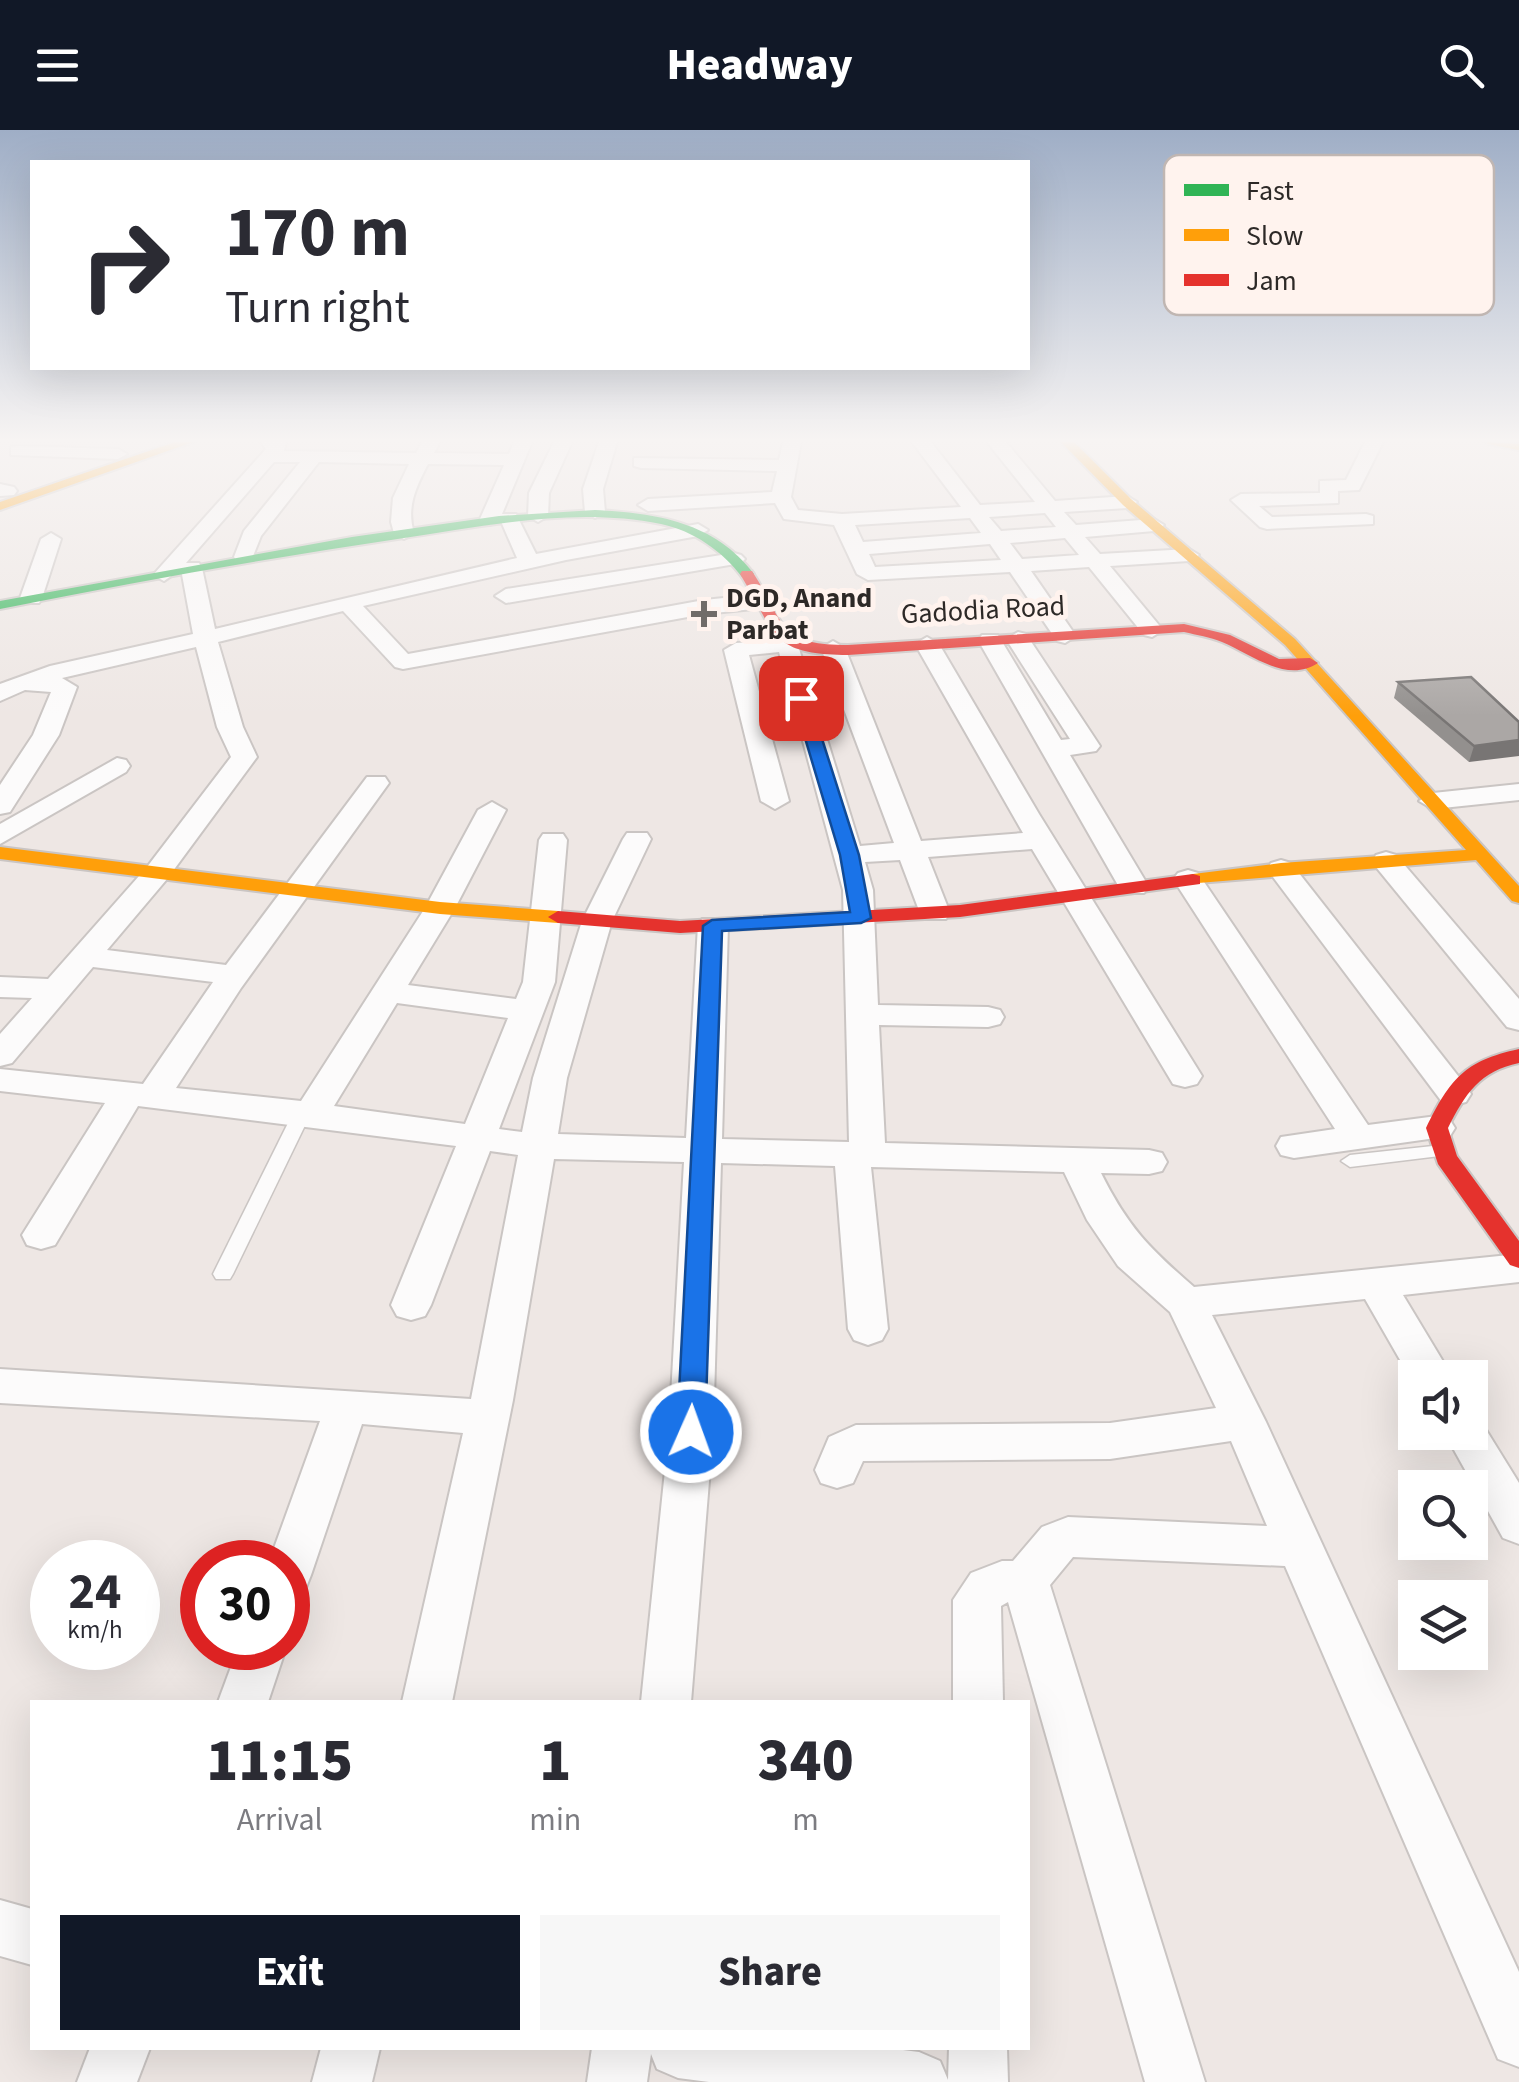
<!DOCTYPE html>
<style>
:root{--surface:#fff;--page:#f7f7f7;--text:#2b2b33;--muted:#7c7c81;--accent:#111827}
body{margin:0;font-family:"Source Sans 3",sans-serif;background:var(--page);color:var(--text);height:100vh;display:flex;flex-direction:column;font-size:38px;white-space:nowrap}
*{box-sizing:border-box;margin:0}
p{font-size:32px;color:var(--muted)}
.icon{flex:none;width:55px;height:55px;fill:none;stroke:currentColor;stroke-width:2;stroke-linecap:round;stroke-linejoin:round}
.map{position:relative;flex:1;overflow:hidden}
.side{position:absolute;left:30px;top:1570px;width:1000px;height:350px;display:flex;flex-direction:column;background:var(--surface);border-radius:0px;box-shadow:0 10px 40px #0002}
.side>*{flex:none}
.top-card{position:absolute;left:30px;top:30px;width:1000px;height:210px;border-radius:0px;box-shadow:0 10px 40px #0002;background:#fff;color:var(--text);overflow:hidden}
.buttons{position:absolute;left:1398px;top:1230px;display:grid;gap:20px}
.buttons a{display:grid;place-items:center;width:90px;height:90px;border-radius:0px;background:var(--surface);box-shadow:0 10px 40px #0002;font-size:50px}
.speed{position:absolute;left:30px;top:1410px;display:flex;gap:20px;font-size:50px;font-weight:700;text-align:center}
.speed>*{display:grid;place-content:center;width:130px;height:130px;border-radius:50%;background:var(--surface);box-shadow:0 10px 40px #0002;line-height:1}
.speed small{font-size:25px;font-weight:400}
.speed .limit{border:15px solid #d22;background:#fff;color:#111}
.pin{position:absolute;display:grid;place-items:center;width:85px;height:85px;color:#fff;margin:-42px;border-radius:20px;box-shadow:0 5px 15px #0006}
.me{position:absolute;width:110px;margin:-55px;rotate:2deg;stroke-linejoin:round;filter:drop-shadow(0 0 8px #0008)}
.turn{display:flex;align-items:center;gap:35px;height:210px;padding:0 30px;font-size:45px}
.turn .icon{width:130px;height:130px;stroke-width:2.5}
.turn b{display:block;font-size:70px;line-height:85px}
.eta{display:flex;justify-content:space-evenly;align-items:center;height:170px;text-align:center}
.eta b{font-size:60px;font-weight:800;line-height:70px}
.button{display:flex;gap:20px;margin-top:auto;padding:20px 30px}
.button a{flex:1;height:115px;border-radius:0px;background:var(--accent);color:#fff;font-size:40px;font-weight:800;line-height:115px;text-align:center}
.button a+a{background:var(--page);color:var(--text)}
header{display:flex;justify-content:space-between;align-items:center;height:130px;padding:0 30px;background:var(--accent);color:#fff;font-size:45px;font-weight:800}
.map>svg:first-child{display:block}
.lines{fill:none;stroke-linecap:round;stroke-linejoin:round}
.lane-casing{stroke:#cac5c3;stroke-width:3}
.street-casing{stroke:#cac5c3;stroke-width:4}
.fast-casing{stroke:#cac5c3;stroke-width:4}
.slow-casing{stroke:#cac5c3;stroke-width:4}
.jam-casing{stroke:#cac5c3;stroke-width:4}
.lane{fill:#fcfbfb;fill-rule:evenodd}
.street{fill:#fcfbfb;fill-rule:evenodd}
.fast{fill:#30b455;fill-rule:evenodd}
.slow{fill:#ff9f0a;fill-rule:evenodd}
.jam{fill:#e5322d;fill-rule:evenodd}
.wall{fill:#93908e}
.shaded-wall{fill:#787574}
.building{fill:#aba7a5;stroke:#787574;stroke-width:2.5}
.route{fill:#1a73e8;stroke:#114b97;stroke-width:2.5}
.poi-dot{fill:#716c69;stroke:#fff3ee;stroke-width:4}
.labels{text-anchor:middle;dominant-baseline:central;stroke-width:10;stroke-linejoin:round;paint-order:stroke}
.far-poi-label{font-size:28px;font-weight:bold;fill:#2d2927;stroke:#fff3ee;text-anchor:start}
.far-street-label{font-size:28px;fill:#2d2927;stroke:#fff3ee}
.key{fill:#fff3ee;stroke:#c0b6b2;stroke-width:2.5}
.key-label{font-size:28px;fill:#2d2927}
</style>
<header><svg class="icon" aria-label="menu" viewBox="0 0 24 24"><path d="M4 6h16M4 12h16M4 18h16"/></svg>Headway<svg class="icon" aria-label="search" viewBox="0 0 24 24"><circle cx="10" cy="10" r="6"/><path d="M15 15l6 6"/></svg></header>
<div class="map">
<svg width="1519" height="1952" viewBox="0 0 1519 1952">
<rect width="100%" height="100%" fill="#eee7e4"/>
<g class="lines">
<g class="lane-casing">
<g id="lane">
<polygon points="302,977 311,983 233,1144 230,1149 216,1149 213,1144 293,983"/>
<polygon points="1442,1015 1451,1021 1448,1025 1350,1037 1341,1031 1350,1025"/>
</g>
</g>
<g class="street-casing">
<g id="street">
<path d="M261,312H286L284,321L416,323L422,312H440L434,323L509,324L514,312H532L502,384H516L536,424L698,394L708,400L698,406L566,430L363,476L408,524L704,470L763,464L774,471L763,478L704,484L403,539L395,537L343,481L218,512L243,597L257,627L167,749L107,820L226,835L367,647H385L389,653L241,858L176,958L301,971L425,778L478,680L492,672L506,680L455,778L408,855L516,869L523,852L539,710L543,704H563L567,710L555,852L499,999L522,1002L533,948L582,791L623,709L627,703H647L651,709L612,791L567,948L558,1004L686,1008L698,795L702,789H724L728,795L722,1009L849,1012L843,760L779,522L749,525L789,671L775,679L761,671L724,520L736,513L796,509L860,716L894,713L821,518L833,511L845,518L921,711L1023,703L915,514L927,507L939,514L1039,684L1202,946L1197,954L1185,957L1173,954L1032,719L928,727L950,783L946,789H924L920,783L900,730L865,732L873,760L878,875L988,877L1000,880L1004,887L1000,894L988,897L879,895L885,1013L1149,1020L1162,1023L1167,1032L1162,1041L1149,1044L1101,1043C1128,1097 1149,1118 1194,1157L1519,1124V1152L1403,1165L1453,1248H1415V1256L1365,1169L1212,1185L1266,1292L1519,1842V1937L1498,1929L1285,1436L1073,1427L1050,1455L1205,1952H1145L1008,1472L1001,1476L1003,1572H953V1470L971,1443L1002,1431H1013L1042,1397L1068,1387L1267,1396L1231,1311L1110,1329L863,1331L853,1353L837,1358L821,1353L815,1340L829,1307L856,1295L1110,1293L1216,1278L1170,1182L1118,1136L1087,1090L1064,1042L871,1037L888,1199L882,1210L868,1215L854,1210L848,1199L835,1036L721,1033L713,1302L691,1572H641L669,1302L684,1032L554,1029L513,1270L452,1572H402L463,1303L362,1294L311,1445L305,1460L288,1466V1432H269L320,1291L0,1273V1239L471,1269L518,1025L490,1021L431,1175L425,1186L411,1190L397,1186L391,1175L456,1016L138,976L55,1115L41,1119L27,1115L22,1105L105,973L0,961V939L143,954L213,852L93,837L12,933L0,936V904L32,868L0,867V847L48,849L147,737L231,627L217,597L196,517L62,548L77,557L59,605L10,682L0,684V655L33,605L51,562L25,560L0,571V554L50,536L193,504L181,439L164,451L153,445L266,319ZM274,332H300L244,401L234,427L237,431H251L261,406L319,332L409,334L393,368L391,392L394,403L404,409L414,403C406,377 416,357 428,334L504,335L480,389L490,395L500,389L517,428L215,499L202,438L199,433H186ZM397,873L508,888L465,994L334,976Z"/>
<polygon points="554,312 572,312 549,363 548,386 538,392 528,386 529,363"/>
<polygon points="599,312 617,312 603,359 605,382 595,388 585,382 583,359"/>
<path d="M783,312H801L791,367L798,380L842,384L961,377L912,312H931L980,375L1035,372L987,312H1006L1055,371L1127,366L1137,372L1127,378L1064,382L1076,395L1154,389L1164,395L1154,401L1085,407L1100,424L1189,419L1199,425L1189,431L1110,436L1163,500L1152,507L1144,505L1089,437L1031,441L1076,506L1065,513L1057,511L1010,442L868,450L857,444L834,395L784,389L775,373L648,381L638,375L648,369L772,362L777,341L641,338L634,336V328L779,330ZM1045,383L1056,397L1001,401L989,387ZM970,388L981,403L863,412L855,395ZM1065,408L1079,425L1022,429L1010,413ZM990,414L1001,430L875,437L869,424Z"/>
<polygon points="1365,312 1383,312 1359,360 1338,361 1338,373 1259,376 1272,387 1366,384 1373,386 1373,394 1267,399 1260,397 1231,370 1241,364 1320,363 1320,351 1346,350"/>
<polygon points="17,316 118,319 127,324 118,329 11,325 11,317"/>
<polygon points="0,354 14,357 17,361 14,365 0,366"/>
<polygon points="51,403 61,409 42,468 39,473 23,473 20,468 41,409"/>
<polygon points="734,423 741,425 745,429 741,433 506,473 495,466 506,459"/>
<polygon points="1018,502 1026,504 1100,616 1096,621 1070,625 1149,757 1144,763 1124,763 1119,757 978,510 982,505 998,505 1061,610 1070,609 1006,509"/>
<polygon points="117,628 126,630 130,636 126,642 0,714 0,694"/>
<polygon points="1519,654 1519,670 1433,679 1419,671 1433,663"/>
<polygon points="1386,722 1396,725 1519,869 1519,900 1507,897 1376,737 1372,731 1376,725"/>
<polygon points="1281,730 1291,733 1466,956 1471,964 1466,972 1454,975 1442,972 1267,739 1271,733"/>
<polygon points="1188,740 1198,743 1368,995 1437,986 1450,990 1455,998 1450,1006 1294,1028 1281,1025 1276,1016 1281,1007 1335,999 1173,749 1178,743"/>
<polygon points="1470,1286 1480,1290 1519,1353 1519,1414 1503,1408 1444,1302 1470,1302"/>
<polygon points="238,1518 286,1518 268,1572 218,1572"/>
<polygon points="0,1770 32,1779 32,1835 0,1826"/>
<polygon points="90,1918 150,1918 137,1952 77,1952"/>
<polygon points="321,1918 380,1918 372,1952 312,1952"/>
<polygon points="592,1918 887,1918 919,1922 940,1931 948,1950 949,1918 1007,1918 1008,1952 709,1952 678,1948 657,1939 651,1924 647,1952 587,1952"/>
</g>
</g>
<g class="fast-casing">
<path id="fast" d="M595,380C656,383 715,392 754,444L742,447C722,421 694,401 661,394C577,377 488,395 404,408C269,428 134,452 0,479V471L352,407L499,386Z"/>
</g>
<g class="slow-casing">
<g id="slow">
<polygon points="175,312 193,312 0,380 0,372"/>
<polygon points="1061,312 1074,312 1131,369 1295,509 1519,756 1519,773 1512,771 1476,730 1186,754 1186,746 1193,744 1281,733 1466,720 1285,515 1123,375"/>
<polygon points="1486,312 1519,314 1519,320 1488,314"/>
<polygon points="0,717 440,772 558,781 568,787 558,793 440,784 0,729"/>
</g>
</g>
<g class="jam-casing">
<g id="jam">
<path d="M742,441H752C786,494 776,515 848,515L1184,494L1230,505L1279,529L1310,528L1318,533C1287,554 1251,524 1222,512C1210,507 1197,505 1184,502L848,525C768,524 777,504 740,444Z"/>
<polygon points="1193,744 1200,746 1200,754 960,787 680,803 558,793 548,787 558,781 680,791 960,775"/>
<path d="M1519,919V933C1480,941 1465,964 1448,998L1457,1026L1519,1111V1138L1510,1135L1438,1034L1426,998C1450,949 1464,931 1519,919Z"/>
</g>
</g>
<use href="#lane" class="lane"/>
<use href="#street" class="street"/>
<use href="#fast" class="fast"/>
<use href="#slow" class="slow"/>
<use href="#jam" class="jam"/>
</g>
<polygon class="wall" points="1398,552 1519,592 1469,632 1394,568"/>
<polygon class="shaded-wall" points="1519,610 1519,626 1469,632 1474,616"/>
<polygon class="building" points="1471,547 1519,592 1519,610 1474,616 1398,552"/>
<linearGradient id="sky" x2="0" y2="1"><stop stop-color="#9faec6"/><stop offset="0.53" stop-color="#f7f4f3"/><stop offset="1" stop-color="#f7f4f3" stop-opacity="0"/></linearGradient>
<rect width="1519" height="586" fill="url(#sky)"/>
<polygon class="route" points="801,564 809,568 859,725 871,788 861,793 722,801 705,1302 701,1310 691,1313 681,1310 677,1302 703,796 712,790 850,782 840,725 793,568"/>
<path class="poi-dot" d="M699 469h10v10h10v10h-10v10h-10v-10h-10v-10h10z"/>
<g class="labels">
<g class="far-poi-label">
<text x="726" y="468">DGD, Anand<tspan x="726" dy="32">Parbat</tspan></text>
</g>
<g class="far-street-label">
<text transform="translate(983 480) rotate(-3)">Gadodia Road</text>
</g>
</g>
<rect x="1164" y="25" width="330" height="160" rx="15" class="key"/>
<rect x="1184" y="54" width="45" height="12" fill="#30b455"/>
<rect x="1184" y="99" width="45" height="12" fill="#ff9f0a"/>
<rect x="1184" y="144" width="45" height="12" fill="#e5322d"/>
<g class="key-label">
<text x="1246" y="70">Fast</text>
<text x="1246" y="115">Slow</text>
<text x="1246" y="160">Jam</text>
</g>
</svg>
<div class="buttons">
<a><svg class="icon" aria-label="sound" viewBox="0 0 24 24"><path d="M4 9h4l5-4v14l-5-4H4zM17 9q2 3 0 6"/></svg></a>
<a><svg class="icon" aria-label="search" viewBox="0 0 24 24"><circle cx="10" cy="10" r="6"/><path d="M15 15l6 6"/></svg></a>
<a><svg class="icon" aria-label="layers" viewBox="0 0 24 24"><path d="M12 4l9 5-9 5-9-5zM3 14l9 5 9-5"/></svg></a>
</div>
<div class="speed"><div>24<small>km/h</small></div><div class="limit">30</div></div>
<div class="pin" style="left:801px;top:568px;background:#d93025"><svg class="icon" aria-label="arrive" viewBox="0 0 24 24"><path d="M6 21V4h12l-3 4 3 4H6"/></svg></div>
<svg class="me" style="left:691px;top:1302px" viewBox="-20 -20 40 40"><circle r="17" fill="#1a73e8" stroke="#fff" stroke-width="3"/><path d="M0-11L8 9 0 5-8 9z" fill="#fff"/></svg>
<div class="top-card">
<div class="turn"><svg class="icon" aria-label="right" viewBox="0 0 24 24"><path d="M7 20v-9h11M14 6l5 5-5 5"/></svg><div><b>170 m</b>Turn right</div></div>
</div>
<section class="side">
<div class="eta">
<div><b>11:15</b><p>Arrival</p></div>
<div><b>1</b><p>min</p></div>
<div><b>340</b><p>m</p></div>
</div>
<div class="button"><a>Exit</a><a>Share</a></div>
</section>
</div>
